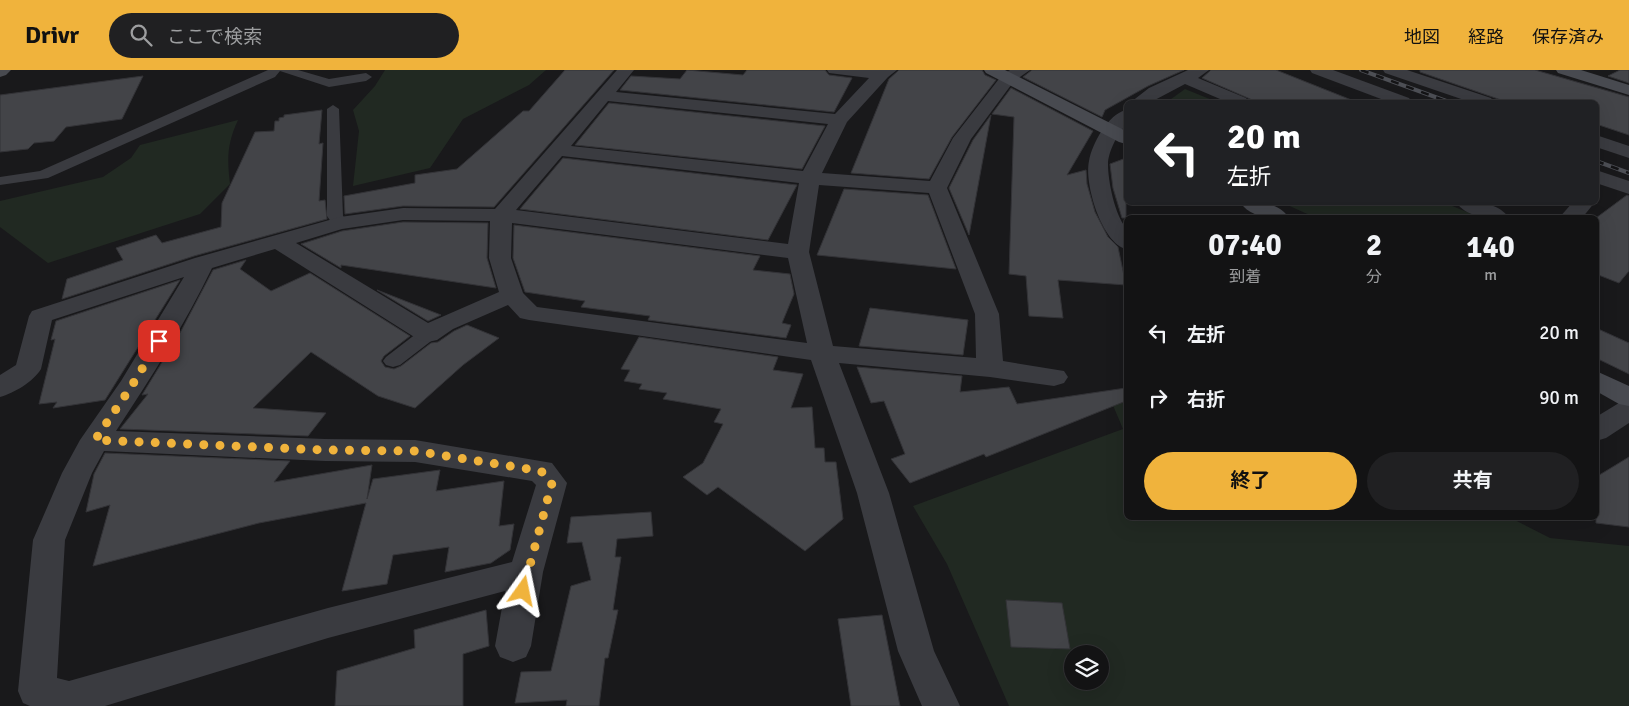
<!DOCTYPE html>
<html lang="ja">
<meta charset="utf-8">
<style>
:root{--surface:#131314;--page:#202022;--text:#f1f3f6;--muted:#9d9ea0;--line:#323234;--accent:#f0b33c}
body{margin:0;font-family:Signika,"Noto Sans JP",sans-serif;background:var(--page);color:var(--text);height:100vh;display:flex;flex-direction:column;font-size:19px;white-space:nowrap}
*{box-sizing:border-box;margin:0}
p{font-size:16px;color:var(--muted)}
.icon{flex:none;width:28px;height:28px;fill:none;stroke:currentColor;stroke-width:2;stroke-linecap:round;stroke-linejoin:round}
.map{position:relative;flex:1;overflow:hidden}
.side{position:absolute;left:1124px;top:145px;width:475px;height:305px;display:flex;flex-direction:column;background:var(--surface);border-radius:8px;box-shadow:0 5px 20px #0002,0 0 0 1px var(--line)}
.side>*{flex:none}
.hud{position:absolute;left:1124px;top:30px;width:475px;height:105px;border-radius:8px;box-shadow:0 5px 20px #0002,0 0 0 1px var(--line);background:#202124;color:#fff;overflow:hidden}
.buttons{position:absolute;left:1064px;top:575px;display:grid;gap:10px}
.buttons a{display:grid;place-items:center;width:45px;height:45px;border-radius:50%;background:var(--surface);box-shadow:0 5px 20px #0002,0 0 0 1px var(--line);font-size:25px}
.pin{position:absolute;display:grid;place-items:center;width:42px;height:42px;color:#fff;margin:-21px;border-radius:10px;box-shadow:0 2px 8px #0006}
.me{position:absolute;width:55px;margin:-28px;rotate:12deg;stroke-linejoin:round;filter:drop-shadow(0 0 4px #0008)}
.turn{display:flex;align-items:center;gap:18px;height:105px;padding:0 20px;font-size:22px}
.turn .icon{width:65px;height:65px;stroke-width:2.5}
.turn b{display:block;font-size:35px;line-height:42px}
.eta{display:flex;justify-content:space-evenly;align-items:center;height:85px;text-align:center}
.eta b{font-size:30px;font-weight:700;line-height:35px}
.button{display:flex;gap:10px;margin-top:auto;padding:10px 20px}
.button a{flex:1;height:58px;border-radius:30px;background:var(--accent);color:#111;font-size:20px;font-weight:700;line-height:58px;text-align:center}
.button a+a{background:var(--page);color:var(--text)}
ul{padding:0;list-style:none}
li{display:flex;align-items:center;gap:15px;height:65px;padding:0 20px}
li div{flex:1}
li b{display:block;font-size:19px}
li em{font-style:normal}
header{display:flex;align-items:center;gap:30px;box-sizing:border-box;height:70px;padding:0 25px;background:var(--accent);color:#111}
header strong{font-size:24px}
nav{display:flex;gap:28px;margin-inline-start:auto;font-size:18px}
.search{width:350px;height:45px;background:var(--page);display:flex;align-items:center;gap:12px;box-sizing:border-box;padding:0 18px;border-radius:28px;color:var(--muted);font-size:19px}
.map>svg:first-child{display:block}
.green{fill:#212922;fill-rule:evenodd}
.building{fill:#434448;stroke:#333337}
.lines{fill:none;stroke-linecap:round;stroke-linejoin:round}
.lane{fill:#3a3b40;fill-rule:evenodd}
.street{fill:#3a3b40;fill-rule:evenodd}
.secondary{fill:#484a50;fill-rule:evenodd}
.rail-casing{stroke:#4d4f55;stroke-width:4}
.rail{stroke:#141416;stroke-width:2.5;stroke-dasharray:8;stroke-linecap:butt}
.route{stroke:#f0b33c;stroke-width:9;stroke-dasharray:0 16.2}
</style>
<header>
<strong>Drivr</strong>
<div class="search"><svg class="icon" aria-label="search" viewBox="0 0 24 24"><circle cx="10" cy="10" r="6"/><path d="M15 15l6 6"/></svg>ここで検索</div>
<nav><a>地図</a><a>経路</a><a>保存済み</a></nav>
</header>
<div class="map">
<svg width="1629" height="636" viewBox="0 0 1629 636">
<rect width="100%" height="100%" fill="#19191b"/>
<g class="green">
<polygon points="385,0 546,0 529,15 463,49 430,98 353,116 359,61 353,40 375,16"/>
<polygon points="1185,19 1217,32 1167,32"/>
<path d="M238,50C227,74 227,88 230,114L200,144L48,193L0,157V131L103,107L131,88L140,75Z"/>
<polygon points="1283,133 1445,133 1479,147 1314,147"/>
<path d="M1112,333H1126V448H1511L1550,468L1629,476V636H1009L947,494L913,436L1123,359ZM1072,584H1100V611H1072Z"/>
</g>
<g class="building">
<polygon points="565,0 614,0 494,137 403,136 345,144 344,126 415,113 415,105 457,99 523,41 529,41"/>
<polygon points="687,0 743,5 747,0 825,0 829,5 852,8 834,42 620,20 631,6 680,9"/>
<polygon points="899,0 982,0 985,5 996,10 952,67 929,109 851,103 889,9"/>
<polygon points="1032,0 1184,0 1148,16 1105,40 1102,47 1023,7"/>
<polygon points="1211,0 1276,0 1354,31 1353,32 1257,32 1202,8"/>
<polygon points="1420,0 1535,0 1629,27 1629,65 1596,54 1596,32 1507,32 1420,2"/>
<polygon points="1620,0 1629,0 1629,13 1608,6"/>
<polygon points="143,6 122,49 66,57 54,71 34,73 28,79 0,82 0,25"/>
<polygon points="1011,18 1093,61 1067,105 1086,100 1087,114 1095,142 1108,167 1118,177 1126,215 1058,210 1063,248 1029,246 1026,206 1009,204 1014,47 992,44"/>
<polygon points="609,33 825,56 802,99 575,75"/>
<polygon points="322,40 319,74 323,73 319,131 325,130 327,149 194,186 62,229 67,209 123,190 116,178 156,165 162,173 221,157 222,133 255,62 274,61 275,51 279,51 279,48 284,47 284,45"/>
<polygon points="991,45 969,165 949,118 973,70"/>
<polygon points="563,88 797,115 768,170 520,139"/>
<polygon points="1126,88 1126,148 1122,148 1113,118 1110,94"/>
<polygon points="844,119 928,125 956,199 817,185"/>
<polygon points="1627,125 1629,126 1629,201 1619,213 1596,204 1596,148"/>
<polygon points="403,152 488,153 487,188 496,218 341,195 341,198 301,174 342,161"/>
<polygon points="514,155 760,186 753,200 790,204 794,224 782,253 791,255 786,268 648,250 650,246 581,237 585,231 525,222 513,188"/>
<polygon points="246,190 240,199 271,221 310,203 410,266 384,286 381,291 385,297 394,299 401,296 431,273 438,272 454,261 467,255 499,268 463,295 415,338 378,326 311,282 253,338 326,343 308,366 120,359 148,324 142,325 181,261 213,200"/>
<polygon points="180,210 105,330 53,338 57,332 39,334 55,269 51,270 56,251"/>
<polygon points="377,220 441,245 428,251"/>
<polygon points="870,238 968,250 963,285 859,276"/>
<polygon points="1596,258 1629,273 1629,304 1596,288"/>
<polygon points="639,267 778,287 773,300 803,304 791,338 812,337 815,378 824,378 825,392 836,392 843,449 805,481 718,417 707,425 683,407 703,393 723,354 714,352 721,339 663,329 667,323 639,319 642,314 624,311 630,300 621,299"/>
<polygon points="857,297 962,306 960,322 1009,317 1017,334 1126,318 1126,331 986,387 984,384 910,413 891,389 905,384 884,331 871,333"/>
<polygon points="105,383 290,391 274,412 372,395 367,429 373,409 440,400 436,421 504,411 499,456 514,454 510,480 491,493 445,502 449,477 393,485 387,514 342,521 366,433 259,453 93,496 110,435 86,442 94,404"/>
<polygon points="1629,387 1629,457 1596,453 1596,407"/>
<polygon points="651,442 653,466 617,469 615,487 621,487 613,540 618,540 608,588 605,588 599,636 566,636 567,630 515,633 521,602 551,601 571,516 591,510 582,472 567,473 571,447"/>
<polygon points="1006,530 1062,533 1070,579 1011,577"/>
<polygon points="486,540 489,576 463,584 463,636 335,636 337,601 415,578 414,560"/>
<polygon points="882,545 900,636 851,636 838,549"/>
</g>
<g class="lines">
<g class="lane">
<polygon points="268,0 298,0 329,9 366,3 372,7 366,11 329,17 280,1 275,7 48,108 0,115 0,107 40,101"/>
<polygon points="333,35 339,39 343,146 348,153 346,156 334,156 327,146 327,39"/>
<polygon points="428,258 435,260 437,264 435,268 400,295 393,297 386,295 383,291 386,287 421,260"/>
</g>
<g class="street">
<path d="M617,0H634L616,22L835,44L869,8L829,3L827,0H897L888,7L847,52L822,103L930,111L953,68L1002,5L1010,0H1030L1014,11L971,69L947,118L999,244L1003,291L1064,301L1068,307L1064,313L1054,316L990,307L839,293L889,423L934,581L960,636H922L898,581L857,423L811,290L529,250L520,248L508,235L453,259L437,270L428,272L419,270L275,179L212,198C185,254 151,308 116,361L325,369L415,370L552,393L567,413L543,502L531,576L526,587L513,592L500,587L495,576L505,521L328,568L105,636H30L23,633L18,621L33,470L62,403L80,370L121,311L184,207L52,250L41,299C33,312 14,323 0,327V305L16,295L29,246L32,241L195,188L340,147L403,138L495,139ZM608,31L828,54L803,101L571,76ZM562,86L799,113L788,174L516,140ZM819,115L929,123L975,244L976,288L833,276L809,182ZM403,150L490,151L489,188L499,222L428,253L296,173L342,159ZM512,153L788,188L807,273L537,237L523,223L511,188ZM104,381L325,391L415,392L532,411L536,415L512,492L328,538L69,611L57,608L65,470L92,403Z"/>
<polygon points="1188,0 1209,0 1198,8 1246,28 1249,32 1227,32 1185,14 1151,32 1131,32 1149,18"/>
<polygon points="1310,0 1333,0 1409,28 1412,32 1389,32 1312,3"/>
<polygon points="1383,0 1407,0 1491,28 1494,32 1470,32 1385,3"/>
<path d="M1126,40V55C1118,63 1108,82 1108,94C1108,112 1115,145 1126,158V179C1102,173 1084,114 1089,91C1092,74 1108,44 1126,40Z"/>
<polygon points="1596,65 1629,76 1629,88 1596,77"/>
<polygon points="1596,100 1629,111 1629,124 1596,113"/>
<path d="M1456,132C1473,132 1498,131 1509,148C1492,148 1467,149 1456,132Z"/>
<polygon points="1573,132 1595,132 1582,148 1559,148"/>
<polygon points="1629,330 1629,353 1606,368 1596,371 1596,347 1619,333"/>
</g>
<g class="secondary">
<polygon points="0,0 11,0 6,5 0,7"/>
<polygon points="984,0 1005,0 1126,61 1126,74 1119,72 986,3"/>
<polygon points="1556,0 1581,0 1629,15 1629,25 1558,3"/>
<path d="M1240,132C1257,132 1278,131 1289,148C1272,148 1251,149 1240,132Z"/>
<polygon points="1596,301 1629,316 1629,336 1619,334 1596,321"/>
</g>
<g class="rail-casing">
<g id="rail">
<polyline points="1361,0 1449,32"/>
<polyline points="1596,91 1629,103"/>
</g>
</g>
<use href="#rail" class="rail"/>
</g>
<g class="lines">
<polyline class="route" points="159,271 131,317 95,370 325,380 415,381 541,401 552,413 523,521"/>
</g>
</svg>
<div class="buttons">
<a><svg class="icon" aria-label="layers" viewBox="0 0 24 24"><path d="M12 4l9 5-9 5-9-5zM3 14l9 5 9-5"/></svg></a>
</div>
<div class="pin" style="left:159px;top:271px;background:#d93025"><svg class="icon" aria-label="arrive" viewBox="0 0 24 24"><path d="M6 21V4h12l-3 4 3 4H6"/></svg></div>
<svg class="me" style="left:523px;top:521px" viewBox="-20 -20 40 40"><path d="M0-17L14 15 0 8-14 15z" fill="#f0b33c" stroke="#fff" stroke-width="4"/></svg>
<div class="hud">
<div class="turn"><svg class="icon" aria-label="left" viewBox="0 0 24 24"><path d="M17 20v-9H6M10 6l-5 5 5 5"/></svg><div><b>20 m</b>左折</div></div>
</div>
<section class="side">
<div class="eta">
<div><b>07:40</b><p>到着</p></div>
<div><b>2</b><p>分</p></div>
<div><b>140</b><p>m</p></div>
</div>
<ul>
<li><svg class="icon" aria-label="left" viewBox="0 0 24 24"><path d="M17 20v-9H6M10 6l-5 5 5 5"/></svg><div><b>左折</b></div><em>20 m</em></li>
<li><svg class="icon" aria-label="right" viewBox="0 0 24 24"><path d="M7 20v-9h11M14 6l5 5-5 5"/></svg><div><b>右折</b></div><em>90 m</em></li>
</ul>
<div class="button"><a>終了</a><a>共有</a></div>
</section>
</div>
